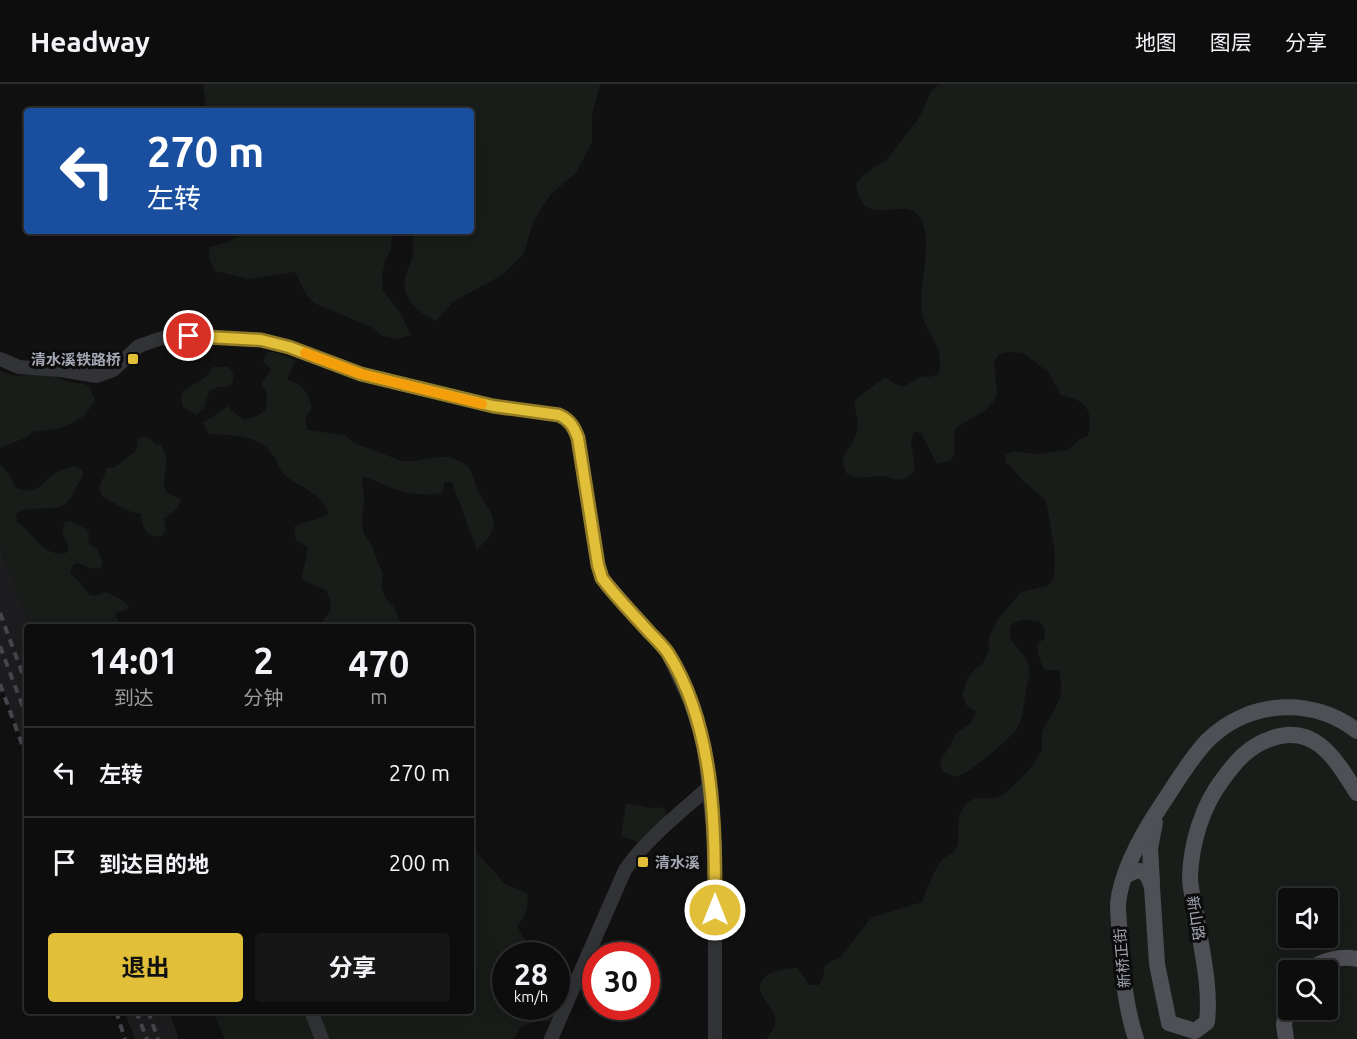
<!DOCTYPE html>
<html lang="zh">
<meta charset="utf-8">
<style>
:root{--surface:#0d0d0e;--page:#161617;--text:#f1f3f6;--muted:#9a9c9e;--line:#2d2d2e;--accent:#e2bf39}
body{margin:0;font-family:Ubuntu,"Noto Sans SC",sans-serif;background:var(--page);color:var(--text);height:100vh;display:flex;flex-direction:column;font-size:22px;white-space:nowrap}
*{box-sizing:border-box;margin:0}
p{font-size:20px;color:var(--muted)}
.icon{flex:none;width:33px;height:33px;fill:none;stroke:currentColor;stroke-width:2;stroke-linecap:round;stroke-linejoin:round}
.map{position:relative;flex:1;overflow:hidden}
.sheet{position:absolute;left:24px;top:540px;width:450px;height:390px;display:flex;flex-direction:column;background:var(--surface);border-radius:6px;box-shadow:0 6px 24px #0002,0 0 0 2px var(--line)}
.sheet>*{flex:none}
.top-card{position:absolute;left:24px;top:24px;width:450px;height:126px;border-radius:6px;box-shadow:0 6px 24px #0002,0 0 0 2px var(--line);background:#1a4fa0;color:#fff;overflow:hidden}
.fabs{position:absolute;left:1278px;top:804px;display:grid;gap:12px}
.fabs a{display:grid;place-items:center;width:60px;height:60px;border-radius:6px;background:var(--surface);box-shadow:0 6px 24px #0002,0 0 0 2px var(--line);font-size:30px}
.speed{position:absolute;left:492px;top:858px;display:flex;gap:12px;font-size:30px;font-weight:700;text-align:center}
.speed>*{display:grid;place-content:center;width:78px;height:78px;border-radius:50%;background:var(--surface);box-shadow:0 6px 24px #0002,0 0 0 2px var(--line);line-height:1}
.speed small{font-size:15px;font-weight:400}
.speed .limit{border:9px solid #d22;background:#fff;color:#111}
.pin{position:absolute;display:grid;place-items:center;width:51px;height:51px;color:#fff;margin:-26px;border:3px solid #fff;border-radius:50%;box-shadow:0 2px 6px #0007}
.me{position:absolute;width:66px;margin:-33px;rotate:0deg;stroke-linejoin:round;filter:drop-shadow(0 0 4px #0008)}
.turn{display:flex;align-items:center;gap:21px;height:126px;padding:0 24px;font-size:27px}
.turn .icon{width:78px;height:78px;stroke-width:2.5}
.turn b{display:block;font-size:42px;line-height:51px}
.eta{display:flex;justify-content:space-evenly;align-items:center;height:102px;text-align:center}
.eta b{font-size:36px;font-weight:700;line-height:42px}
.action{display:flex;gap:12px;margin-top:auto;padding:12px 24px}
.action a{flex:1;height:69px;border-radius:6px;background:var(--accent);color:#111;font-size:24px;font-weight:700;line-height:69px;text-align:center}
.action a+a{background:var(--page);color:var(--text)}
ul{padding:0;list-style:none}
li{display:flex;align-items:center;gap:18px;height:90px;padding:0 24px;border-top:2px solid var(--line)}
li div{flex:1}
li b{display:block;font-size:22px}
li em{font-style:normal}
header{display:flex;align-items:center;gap:36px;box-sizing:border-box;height:84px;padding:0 30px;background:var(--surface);border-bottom:2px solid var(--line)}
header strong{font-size:28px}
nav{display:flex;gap:33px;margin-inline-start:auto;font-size:21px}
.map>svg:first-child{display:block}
.built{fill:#1d1d1f}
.green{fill:#181d19;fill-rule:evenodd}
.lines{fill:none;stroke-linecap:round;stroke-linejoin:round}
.minor{stroke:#323337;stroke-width:14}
.major{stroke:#4f4f56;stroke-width:16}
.rail{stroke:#46464c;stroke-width:4;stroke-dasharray:8 6;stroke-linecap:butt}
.route-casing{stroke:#937c25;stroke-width:15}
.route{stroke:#e2bf39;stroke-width:10}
.slow{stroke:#f59e0b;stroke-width:10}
.poi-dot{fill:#e2bf39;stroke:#0c0c0d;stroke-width:2}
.labels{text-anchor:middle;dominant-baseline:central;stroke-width:6;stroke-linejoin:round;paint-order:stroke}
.poi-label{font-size:15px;font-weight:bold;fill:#a3a6b2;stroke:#0c0c0d;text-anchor:end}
.street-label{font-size:15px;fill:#a3a6b2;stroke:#0c0c0d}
</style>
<header>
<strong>Headway</strong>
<nav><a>地图</a><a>图层</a><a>分享</a></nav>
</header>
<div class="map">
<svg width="1357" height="955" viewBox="0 0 1357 955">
<rect width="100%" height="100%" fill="#111112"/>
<g class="built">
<polygon points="0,464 31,543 27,543 27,670 0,598"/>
<polygon points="124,927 169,927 179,955 135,955"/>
</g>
<g class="green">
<path d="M203,0H600L592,31V58L576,89L551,110L542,123L533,139L524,169L502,191L453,218L436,237C418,229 402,215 405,194C406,189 409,185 410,180C414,170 413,158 413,147H471V27H206Z"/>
<path d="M939,0H1357V955H766C771,948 777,942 775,934C774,924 764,918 761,909C754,888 785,884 798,884L809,901H819L823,893L825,881L841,872L871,834L922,818C927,805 933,787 942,776C946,772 952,770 956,764C962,754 954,737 963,724C974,707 986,719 1000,712C1011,707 1040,676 1042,664C1043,658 1040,653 1043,646C1055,623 1066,615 1059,586H1045C1039,577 1038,570 1037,560L1044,555L1045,546L1040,538C1029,536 1022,534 1012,540C1005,558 1016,559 1024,572C1028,578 1029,584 1030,591C1023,607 1026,625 1019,641C1013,653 976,683 963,690L955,693L942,687L940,676L951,661L955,650L971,639L976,628L967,622L962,610L968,594L974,586L983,579L989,565V554L997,536L1021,508L1048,502L1054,494L1055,468L1046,416L1021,395L1012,383L1006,379L1005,371L1012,367L1038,370L1068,366L1080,355L1088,352C1093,325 1087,317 1061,311L1048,288L1023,269L1008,268L999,270L994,278L997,309L994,317L983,328L957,343L954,350L955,368L951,376L937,380L921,349L914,348L911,356L915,387L907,394L900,396L883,392L856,394L846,389L842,374C859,351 860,344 854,317L885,293L895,300L904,303L921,292L929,293L938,291C947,258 922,251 921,221C920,200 935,146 917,130C902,116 874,137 861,117C858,113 857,105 856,100L861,93L887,75L919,34L931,7ZM1288,814H1328V854H1288ZM1288,886H1328V926H1288Z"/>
<polygon points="239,147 392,147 391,166 385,177 382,193 383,207 399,227 411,251 398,255 382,252 372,243 316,220 307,212 295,188 248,195 215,187 209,175 209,163 225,159 238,153"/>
<path d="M267,268H273L296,276L287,295C302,301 309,308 312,324L305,334L307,346L345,351L354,359L402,377H416L437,373H449L460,377L469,383L479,409L492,431L494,442L489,453L477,466L452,398H445L442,409C424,412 406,410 389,403C379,399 372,394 362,393L364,415L362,439L364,450L371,459L383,491L381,503L386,515L394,523L402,543H320C329,525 336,527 326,506L302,496C302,484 308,475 307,463L296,456L294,443C306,437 318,436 329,430C320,408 305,406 288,394C279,388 279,379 273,371C258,349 232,352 209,350L203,339L228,322L235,330L245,336L257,332L266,326L267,308L261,300L271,286L263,277Z"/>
<polygon points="213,283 228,283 233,288 233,297 228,303 218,303 209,307 204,325 196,331 183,323 181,315 183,307 207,292"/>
<path d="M0,287C17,296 33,288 51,291C57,292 62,296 68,298C86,301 89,296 95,317L85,331L70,340L60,344L33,348L25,354L0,364Z"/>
<path d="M144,352L151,355L155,360L161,361C174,380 157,400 168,409C171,412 177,412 181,415C179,425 172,429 164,435L166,447L161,452C145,454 143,443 140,429C130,429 124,425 116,420C93,408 99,407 107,384H114L136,367L138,354Z"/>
<path d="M0,380L8,389L16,404C40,412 40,398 57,388C63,385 69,383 75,382L83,386C83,395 80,396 76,403C74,407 73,412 69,416C57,432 33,418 16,430L17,438C35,449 41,473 66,469L69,465L62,447L65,438L70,437L86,445L89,449L88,458L97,465L103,479L100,484L94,485L77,479L73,481L70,489L83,502L88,510L94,512L107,508L123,517L129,523L126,527L117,528L115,532L123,543H31L0,464Z"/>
<path d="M626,720C642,720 645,726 662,723L666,726L665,734L639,758L621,752Z"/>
<path d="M471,762L505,800L527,809C529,824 527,831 517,842L529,863L530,871L506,872V922H556L557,920V927L550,937C533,938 520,937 515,955H329L316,927H471Z"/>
<polygon points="213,927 305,927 316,955 225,955"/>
</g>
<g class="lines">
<g class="minor">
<path d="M0,275L19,283L61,286L97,292L113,286L139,262L162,254L189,252L261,256L289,263L361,290L493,322L559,331C570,336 574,343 578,354L598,481L602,494L667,568L690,617L704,661L715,763V955"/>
<polyline points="311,927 322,955"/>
<path d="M551,955L625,786C647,754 680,729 709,703"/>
</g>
<g class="major">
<path d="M1125,792C1141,783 1146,785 1152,803L1157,880L1169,939L1195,947L1207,938C1211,901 1201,865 1196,829C1194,818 1190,805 1190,793C1191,760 1202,722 1223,695C1236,677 1249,662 1270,655C1315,638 1336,676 1357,709"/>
<polyline points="1152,799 1150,764 1155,739"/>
<path d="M1309,886C1322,877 1341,871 1357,875"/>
<path d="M1136,955C1125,921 1122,887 1120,852C1119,841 1118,830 1118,820C1121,787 1144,747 1162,720C1176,699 1190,675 1207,657C1248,616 1312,612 1357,647"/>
<polyline points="1286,955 1284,941 1288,914"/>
</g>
<g class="rail">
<polyline points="0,529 27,602"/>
<polyline points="0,562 27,634"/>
<polyline points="0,600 27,674"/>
<polyline points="116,927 125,955"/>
<polyline points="136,927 147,955"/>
<polyline points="148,927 158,955"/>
</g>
</g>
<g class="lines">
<g class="route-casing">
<path id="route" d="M189,252L261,256L289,263L361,290L493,322L559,331C570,336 574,343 578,354L598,481L602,494C616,513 634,531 650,549C656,555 663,562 668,569C715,644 715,741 715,826"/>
</g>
<use href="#route" class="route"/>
<polyline class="slow" points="305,269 361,290 482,320"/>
</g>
<g class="poi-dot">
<rect x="127" y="269" width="12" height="12" rx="3"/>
<rect x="637" y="772" width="12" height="12" rx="3"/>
</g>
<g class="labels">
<g class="poi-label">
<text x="121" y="275">清水溪铁路桥</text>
<text x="655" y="778" text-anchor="start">清水溪</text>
</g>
<g class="street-label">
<text transform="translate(1196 834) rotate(81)">新山路</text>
<text transform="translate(1122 874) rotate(-95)">新桥正街</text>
</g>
</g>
</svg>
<div class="fabs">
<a><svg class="icon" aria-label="sound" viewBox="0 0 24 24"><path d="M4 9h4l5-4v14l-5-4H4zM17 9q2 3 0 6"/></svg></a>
<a><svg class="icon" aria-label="search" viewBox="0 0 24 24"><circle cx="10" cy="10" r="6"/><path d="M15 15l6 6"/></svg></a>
</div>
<div class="speed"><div>28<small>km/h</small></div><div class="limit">30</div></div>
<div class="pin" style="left:189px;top:252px;background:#d93025"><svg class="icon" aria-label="arrive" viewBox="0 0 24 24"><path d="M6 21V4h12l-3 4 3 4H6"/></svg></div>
<svg class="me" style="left:715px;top:826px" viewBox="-20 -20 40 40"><circle r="17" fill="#e2bf39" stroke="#fff" stroke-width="3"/><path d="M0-11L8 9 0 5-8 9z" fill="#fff"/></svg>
<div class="top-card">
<div class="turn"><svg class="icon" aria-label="left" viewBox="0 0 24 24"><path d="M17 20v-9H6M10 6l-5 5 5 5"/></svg><div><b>270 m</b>左转</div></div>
</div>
<section class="sheet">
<div class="eta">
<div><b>14:01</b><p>到达</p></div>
<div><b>2</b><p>分钟</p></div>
<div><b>470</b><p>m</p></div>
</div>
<ul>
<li><svg class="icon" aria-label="left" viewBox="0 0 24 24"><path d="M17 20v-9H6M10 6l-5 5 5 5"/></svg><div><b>左转</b></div><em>270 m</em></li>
<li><svg class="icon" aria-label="arrive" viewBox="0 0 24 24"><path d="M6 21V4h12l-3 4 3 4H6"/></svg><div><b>到达目的地</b></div><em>200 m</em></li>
</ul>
<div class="action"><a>退出</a><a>分享</a></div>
</section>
</div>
